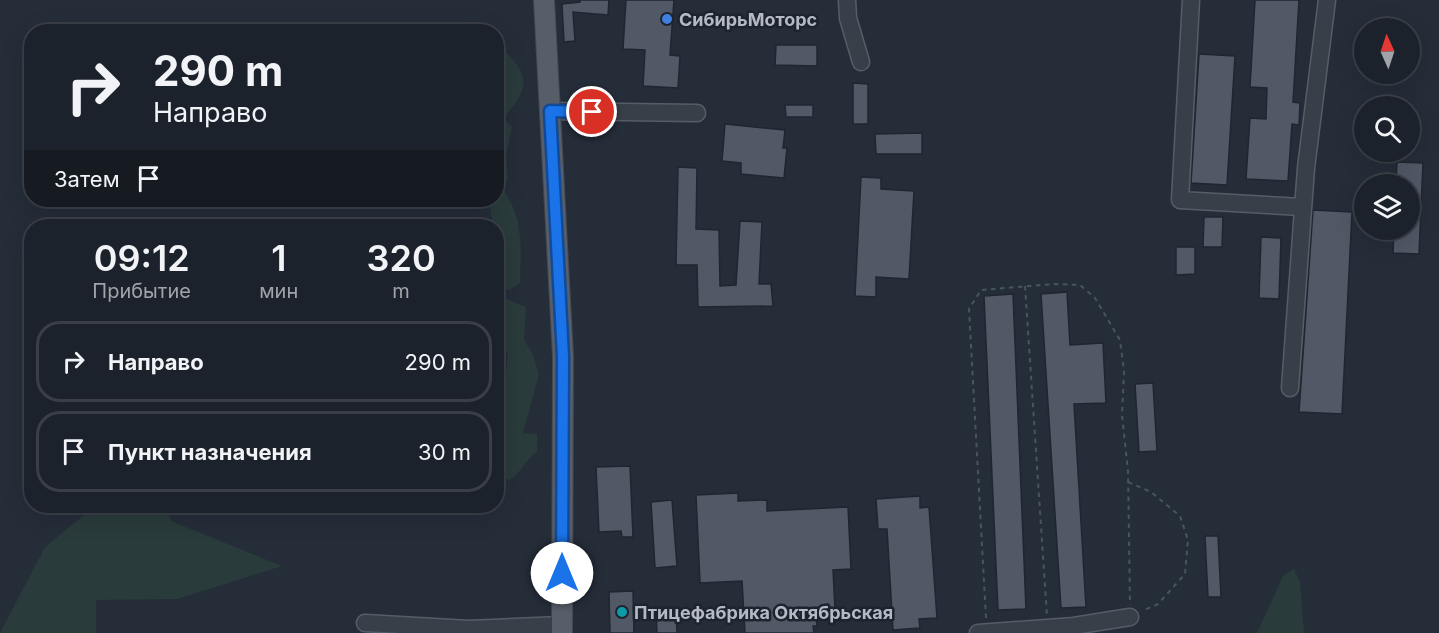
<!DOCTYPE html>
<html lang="ru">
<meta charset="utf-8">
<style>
:root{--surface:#1c222b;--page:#252a33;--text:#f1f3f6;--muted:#a0a4a9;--line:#3a3f47}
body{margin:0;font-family:Inter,sans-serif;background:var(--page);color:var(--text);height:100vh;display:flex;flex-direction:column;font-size:22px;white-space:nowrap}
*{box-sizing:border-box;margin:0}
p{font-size:20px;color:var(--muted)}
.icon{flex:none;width:33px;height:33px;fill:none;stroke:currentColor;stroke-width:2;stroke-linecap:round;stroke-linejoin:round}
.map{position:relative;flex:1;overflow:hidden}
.side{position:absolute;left:24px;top:219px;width:480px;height:294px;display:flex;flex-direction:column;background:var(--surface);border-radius:24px;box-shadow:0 6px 24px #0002,0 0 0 2px var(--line)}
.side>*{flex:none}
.top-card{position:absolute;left:24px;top:24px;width:480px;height:183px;border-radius:24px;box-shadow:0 6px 24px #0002,0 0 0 2px var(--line);background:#1c222b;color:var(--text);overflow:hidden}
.needle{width:39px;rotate:357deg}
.buttons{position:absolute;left:1354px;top:18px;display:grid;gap:12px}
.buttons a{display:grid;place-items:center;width:66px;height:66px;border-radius:50%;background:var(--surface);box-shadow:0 6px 24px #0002,0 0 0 2px var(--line);font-size:30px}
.pin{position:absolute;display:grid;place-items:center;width:51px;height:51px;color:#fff;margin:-26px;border:3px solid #fff;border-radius:50%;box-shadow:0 2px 6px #0007}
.me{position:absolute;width:66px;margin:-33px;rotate:0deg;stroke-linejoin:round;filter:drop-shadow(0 0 4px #0008)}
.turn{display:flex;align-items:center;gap:21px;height:126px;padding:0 30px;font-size:27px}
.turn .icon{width:78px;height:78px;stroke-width:2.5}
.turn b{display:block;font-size:42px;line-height:51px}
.then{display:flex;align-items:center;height:57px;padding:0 30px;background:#0003;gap:12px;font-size:22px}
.eta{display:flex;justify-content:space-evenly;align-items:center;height:102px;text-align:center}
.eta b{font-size:36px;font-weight:600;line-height:42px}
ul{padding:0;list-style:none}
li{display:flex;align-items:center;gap:18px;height:81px;margin:0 12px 9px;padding:0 18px;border:3px solid var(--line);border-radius:24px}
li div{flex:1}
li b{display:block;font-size:22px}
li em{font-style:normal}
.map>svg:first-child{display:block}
.green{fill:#2a3b3c}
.building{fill:#515866;stroke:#202630;stroke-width:1.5}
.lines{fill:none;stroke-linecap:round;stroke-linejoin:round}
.minor-casing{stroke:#575d67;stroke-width:19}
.major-casing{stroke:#424852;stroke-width:22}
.path{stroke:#475659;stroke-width:2;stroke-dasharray:4.5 4.5;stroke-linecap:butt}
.minor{stroke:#393f49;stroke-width:16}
.major{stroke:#575e69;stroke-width:20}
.route-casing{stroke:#114b97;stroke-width:15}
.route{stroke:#1a73e8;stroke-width:10}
.shop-dot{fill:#3f7fe0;stroke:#1e242e;stroke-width:2}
.culture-dot{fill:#0f9aa8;stroke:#1e242e;stroke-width:2}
.labels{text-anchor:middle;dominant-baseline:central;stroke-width:5;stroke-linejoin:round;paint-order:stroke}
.poi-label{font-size:18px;font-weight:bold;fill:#b4bac5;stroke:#1e242e;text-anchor:start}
</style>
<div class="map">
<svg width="1439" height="633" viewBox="0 0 1439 633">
<rect width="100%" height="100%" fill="#252d39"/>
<g class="green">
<path d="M503,49C534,80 527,89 503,119L512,126L506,156L508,178L503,189C524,219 521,248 520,283L509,290L503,287L497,249L496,226H493L489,200H496V54Z"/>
<path d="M505,298L526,307L524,340L532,353L539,374L523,433L537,434V451C525,461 520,474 508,481L496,462L497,411L500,381L506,375L508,354L497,345V302Z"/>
<polygon points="95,506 167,506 171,521 282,566 177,599 96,600 96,633 0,633 45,547"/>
<polygon points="1294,569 1300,582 1304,633 1257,633 1283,576"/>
</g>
<g class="building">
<polygon points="580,0 609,0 608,15 573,12 575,41 564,42 562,4 580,2"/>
<polygon points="626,0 674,0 670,55 680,56 678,88 643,86 645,50 623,49"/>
<polygon points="1255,0 1299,0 1293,102 1300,103 1299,125 1292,124 1288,181 1246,179 1250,118 1266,119 1267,88 1250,87"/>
<polygon points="776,45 817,45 817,66 775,65"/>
<polygon points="1199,54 1235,56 1227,185 1191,183"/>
<polygon points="853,83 868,84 868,124 853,124"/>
<polygon points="785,105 813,105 813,117 786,117"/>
<polygon points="725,124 785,130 783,148 787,148 784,178 741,174 741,163 722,161"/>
<polygon points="922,133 922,154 876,154 875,134"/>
<polygon points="1397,162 1423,163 1419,254 1393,253 1394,230 1410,230 1410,184 1396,184"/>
<polygon points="678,167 697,168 696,229 719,230 720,286 736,285 740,221 762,222 759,284 771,284 773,306 698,307 697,265 676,265"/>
<polygon points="861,177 881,178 881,189 914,191 909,279 876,277 876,297 855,296"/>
<polygon points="1313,210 1352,212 1342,414 1299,412"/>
<polygon points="1204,217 1223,217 1222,247 1203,247"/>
<polygon points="1261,237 1281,238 1279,299 1259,298"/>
<polygon points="1176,247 1195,247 1195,274 1176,275"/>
<polygon points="1067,292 1070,345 1103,343 1106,403 1074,404 1086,607 1061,608 1041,294"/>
<polygon points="1013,294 1026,609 998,610 984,296"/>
<polygon points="1153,383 1157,451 1139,452 1135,384"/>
<polygon points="630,466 633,537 622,537 621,531 599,532 596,467"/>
<polygon points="738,493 738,501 767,500 767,511 848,507 851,569 833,570 835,609 816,610 817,626 813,626 814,633 745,633 742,581 700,583 696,495"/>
<polygon points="920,496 920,508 929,507 937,618 919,619 920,628 893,630 887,529 878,529 876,499"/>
<polygon points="672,500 677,566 655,568 651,502"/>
<polygon points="1205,536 1218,536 1221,597 1208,597"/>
<polygon points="633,591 634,633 610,633 609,592"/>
<polygon points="676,607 677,633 657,633 656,608"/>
</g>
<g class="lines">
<g class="minor-casing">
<g id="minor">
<polyline points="847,0 848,18 861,62"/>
<polyline points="1191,0 1180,200 1302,207"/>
<polyline points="550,111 697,113"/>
<polyline points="1290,388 1306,168 1327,0"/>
<polyline points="365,623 469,629 562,625"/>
<polyline points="978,633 1074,626 1130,617"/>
</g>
</g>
<g class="major-casing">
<polyline id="major" points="544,0 563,357 562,633"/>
</g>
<g class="path">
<polyline points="1025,286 1047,616"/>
<polyline points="1128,482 1151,492 1180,516 1188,540 1185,574 1158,604 1142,611"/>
<polyline points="986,618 969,309 981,290 1054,284 1080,285 1095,298 1120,340 1124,371 1122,415 1128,471 1130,605"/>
</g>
<use href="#minor" class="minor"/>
<use href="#major" class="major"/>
</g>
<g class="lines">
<g class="route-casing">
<polyline id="route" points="562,573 563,357 550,111 592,112"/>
</g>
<use href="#route" class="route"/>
</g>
<circle class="shop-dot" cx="667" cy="19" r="6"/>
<circle class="culture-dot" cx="622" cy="612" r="6"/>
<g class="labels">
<g class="poi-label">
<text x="679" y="19">СибирьМоторс</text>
<text x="634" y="612">Птицефабрика Октябрьская</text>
</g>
</g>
</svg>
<div class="buttons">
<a><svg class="needle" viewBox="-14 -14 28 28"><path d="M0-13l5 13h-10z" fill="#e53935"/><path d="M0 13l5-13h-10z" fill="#a0a4a9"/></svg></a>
<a><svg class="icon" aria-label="search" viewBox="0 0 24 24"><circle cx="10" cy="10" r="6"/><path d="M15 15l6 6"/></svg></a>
<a><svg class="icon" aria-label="layers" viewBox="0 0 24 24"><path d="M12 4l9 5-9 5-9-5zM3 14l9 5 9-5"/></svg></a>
</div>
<div class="pin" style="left:592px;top:112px;background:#d93025"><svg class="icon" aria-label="arrive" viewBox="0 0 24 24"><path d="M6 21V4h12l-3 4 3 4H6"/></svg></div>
<svg class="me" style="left:562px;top:573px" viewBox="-20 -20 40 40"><circle r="19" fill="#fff"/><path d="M0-13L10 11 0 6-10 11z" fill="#1a73e8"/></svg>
<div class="top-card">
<div class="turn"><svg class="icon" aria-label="right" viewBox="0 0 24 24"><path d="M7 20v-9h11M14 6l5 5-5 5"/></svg><div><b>290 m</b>Направо</div></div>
<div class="then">Затем<svg class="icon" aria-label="arrive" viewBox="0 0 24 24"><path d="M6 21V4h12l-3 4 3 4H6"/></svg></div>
</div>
<section class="side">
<div class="eta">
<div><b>09:12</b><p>Прибытие</p></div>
<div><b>1</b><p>мин</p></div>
<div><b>320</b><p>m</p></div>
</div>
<ul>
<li><svg class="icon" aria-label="right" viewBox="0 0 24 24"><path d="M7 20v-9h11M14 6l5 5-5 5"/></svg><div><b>Направо</b></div><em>290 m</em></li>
<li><svg class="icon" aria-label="arrive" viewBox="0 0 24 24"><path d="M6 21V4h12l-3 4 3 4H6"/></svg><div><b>Пункт назначения</b></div><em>30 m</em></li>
</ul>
</section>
</div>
